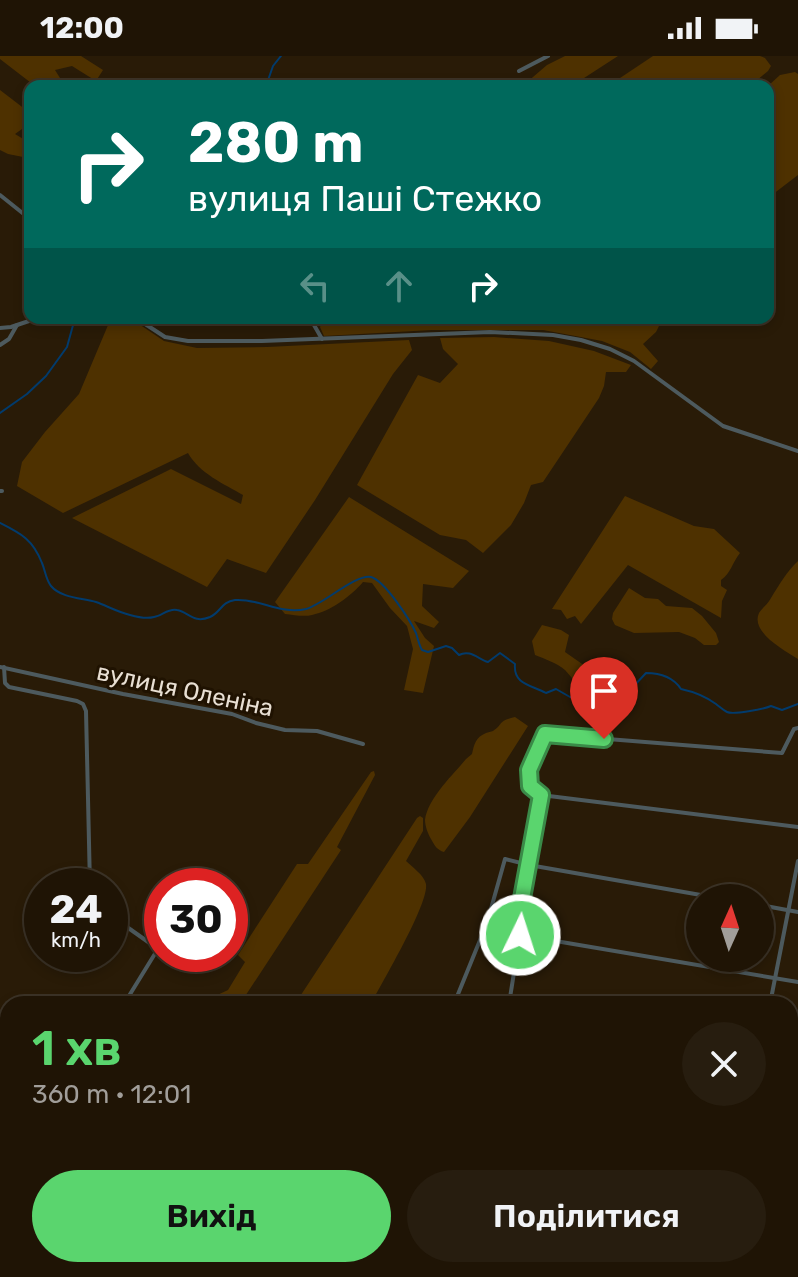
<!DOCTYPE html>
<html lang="uk">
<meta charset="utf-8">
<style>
:root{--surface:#1f1405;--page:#271d0f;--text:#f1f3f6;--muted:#a19e9a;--line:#3c3327;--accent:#5ad56e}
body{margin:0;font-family:Rubik,sans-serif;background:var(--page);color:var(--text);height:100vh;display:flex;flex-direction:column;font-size:30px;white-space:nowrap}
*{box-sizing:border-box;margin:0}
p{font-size:26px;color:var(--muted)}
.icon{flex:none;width:44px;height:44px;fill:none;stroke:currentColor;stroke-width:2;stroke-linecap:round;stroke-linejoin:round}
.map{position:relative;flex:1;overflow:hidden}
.panel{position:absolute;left:0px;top:940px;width:798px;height:282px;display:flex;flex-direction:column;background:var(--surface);border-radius:24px 24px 0 0;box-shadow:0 4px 12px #0003,0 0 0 2px var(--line)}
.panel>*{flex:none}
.top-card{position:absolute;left:24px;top:24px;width:750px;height:244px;border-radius:16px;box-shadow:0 4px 12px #0003,0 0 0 2px var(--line);background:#00695c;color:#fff;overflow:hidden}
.needle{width:52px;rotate:3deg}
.buttons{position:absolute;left:686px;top:828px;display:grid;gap:16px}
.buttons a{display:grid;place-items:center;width:88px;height:88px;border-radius:50%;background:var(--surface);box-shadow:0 4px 12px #0003,0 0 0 2px var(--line);font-size:40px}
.speed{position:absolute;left:24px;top:812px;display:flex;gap:16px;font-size:40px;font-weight:700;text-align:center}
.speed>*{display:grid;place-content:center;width:104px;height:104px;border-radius:50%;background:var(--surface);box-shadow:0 4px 12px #0003,0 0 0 2px var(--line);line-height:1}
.speed small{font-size:20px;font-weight:400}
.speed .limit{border:12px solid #d22;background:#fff;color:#111}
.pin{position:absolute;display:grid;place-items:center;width:68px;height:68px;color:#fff;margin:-82px -34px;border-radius:50% 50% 50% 0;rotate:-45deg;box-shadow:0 0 8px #0007}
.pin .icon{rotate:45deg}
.me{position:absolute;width:88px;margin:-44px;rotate:4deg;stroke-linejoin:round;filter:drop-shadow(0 0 6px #0008)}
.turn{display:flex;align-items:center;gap:28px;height:168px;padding:0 32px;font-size:36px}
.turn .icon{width:104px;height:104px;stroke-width:2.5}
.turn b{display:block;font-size:56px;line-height:68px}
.lanes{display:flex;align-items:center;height:76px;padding:0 32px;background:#0003;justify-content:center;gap:40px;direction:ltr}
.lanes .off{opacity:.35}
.round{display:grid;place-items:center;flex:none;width:84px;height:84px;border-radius:42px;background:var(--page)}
.headline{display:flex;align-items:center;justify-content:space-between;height:136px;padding:0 32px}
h1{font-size:48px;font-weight:600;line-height:60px;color:var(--accent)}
.action{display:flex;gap:16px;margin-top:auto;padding:16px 32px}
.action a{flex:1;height:92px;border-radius:48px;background:var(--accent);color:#111;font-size:32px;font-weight:600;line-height:92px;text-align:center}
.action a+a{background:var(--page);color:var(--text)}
.status{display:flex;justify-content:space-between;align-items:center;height:56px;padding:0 40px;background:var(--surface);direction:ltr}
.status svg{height:22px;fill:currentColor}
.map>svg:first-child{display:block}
.green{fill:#4e3100}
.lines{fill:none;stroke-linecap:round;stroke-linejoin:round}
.stream{stroke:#023b6c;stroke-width:2}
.street{stroke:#4d5a5e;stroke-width:4}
.secondary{stroke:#677c82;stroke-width:5}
.route-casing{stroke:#3a8a48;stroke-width:20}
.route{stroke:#5ad56e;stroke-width:14}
.labels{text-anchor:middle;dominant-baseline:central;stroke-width:6;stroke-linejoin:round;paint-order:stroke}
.street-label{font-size:24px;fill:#e8dfd3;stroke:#1f1201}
</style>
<div class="status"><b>12:00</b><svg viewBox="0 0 49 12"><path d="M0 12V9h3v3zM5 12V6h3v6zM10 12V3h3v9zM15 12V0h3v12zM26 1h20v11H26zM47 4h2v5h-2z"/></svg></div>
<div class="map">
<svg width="798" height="1221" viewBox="0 0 798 1221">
<rect width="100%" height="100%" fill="#291b07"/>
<g class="green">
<polygon points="0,0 81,0 103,14 96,25 72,10 55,14 65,30 35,30 0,3"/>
<polygon points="565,0 618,0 581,24 571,23 564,30 525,30 526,27 547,9"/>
<polygon points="653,0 760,0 765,2 771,10 768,15 750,30 608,30"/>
<polygon points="795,16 798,18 798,119 768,142 768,30 780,19"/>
<polygon points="0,34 30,57 30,76 22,73 15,78 30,87 23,101 8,98 0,94"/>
<path d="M111,262H130L164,285L197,292L267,291L409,284L412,294L393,318L315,444L266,517L227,503L207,531L72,462L171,413L241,448L243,439C224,428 199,417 188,397L63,457L17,430L22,406L45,376L79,338Z"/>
<polygon points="324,262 429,262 428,265 557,266 562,262 663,262 656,276 643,288 658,305 651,313 630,296 602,285 543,274 432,274 324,280 320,271"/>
<polygon points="494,281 549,285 594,295 631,309 626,316 606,316 604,330 599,342 543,426 531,429 524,447 511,469 483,497 466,484 440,479 357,429 418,319 440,327 458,308 443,293 440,282"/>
<path d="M625,440L694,470L714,473L740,497C732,507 731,517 721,524V530L727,534L722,545L721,562L628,509L581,568L575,560L567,563L561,554L552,553Z"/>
<path d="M349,441L469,515L453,532L423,528L422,550L439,566L434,572L414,565L425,582L434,590L423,637L404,634L413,593L407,570L390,552L372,527L363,526C351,540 331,555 312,559C304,561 294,559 285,558L275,546Z"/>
<path d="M798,505V603C785,595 750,576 759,557C762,552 768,548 771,542C779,529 787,515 798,505Z"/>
<polygon points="629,532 645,542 658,543 666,550 692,552 702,560 716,577 719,586 716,589 704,589 695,582 679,576 634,577 615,569 612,563 613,557"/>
<path d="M542,569L561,574L569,579L565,596L585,610L603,614L618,631C608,633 593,637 584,633C576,629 571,620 565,614C557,607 545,603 535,599L532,585Z"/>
<path d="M515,661L528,670L470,761L444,796C437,794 435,790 431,783C428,778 425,770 425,764C428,742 452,720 466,703L472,698C474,688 476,681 486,677C488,676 491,676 493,675C504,668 497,665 515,661Z"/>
<polygon points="374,715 375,719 337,791 341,794 240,948 208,948 213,941 228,934 245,906 238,899 297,808 308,808 371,716"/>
<path d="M420,760L423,762V775L406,805C412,811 424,819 426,828C429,848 382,926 371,948H295L417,762Z"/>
</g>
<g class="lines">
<g class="stream">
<polyline points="266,30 273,10 281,0"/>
<polyline points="0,357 27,338 46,320 67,291 75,262"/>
<path d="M0,467C22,478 33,484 42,507C45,514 46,524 51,530C61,542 82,542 96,546C107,550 118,556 130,559C137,561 147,563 154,561C162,560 168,552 177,554C189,556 193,568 210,561C221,556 221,546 235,544C259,542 280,559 306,553C324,548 355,518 371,521C385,525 410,564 416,577C418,583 419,589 422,594L428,596L446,590L452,592L459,599C470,593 478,603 488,606L500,597L515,608C513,629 532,629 546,637L556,633L570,641L623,638L630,636L632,632L646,617C660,617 673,621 681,633C695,636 705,640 716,648C720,651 723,654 727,656C733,659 764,653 771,650L782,654L798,648"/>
</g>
<g class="street">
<polyline points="519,15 548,0"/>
<polyline points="0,139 30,163"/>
<polyline points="136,262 165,281 188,285 262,285 490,276 553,279 581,284 610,293 634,305 723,370 798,395"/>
<polyline points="310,262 322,283"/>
<polyline points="0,272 11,271 38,262"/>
<polyline points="0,289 9,283 17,269"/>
<polyline points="0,435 2,435"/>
<polyline points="0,611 123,638 232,658 256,667 285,674 317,675 363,688"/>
<polyline points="4,611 5,627 9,631 77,645 83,648 86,655 90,830"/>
<polyline points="541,739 798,771"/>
<polyline points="760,849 798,856"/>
<polyline points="110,859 151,888 156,896 124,948"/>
<polyline points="487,867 516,875 520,879 798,926"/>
<polyline points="516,875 541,739 530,730 529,714 545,678 782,697 794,673 798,672"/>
<polyline points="511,940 548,948"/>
<polyline points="454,948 487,867 505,803 529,809 718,842"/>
<polyline points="509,948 520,879"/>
<polyline points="770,948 798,805"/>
<polyline points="790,997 798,999"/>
<polyline points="790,1071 798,1073"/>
<polyline points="0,1131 8,1124"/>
<polyline points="790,1145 798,1146"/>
<polyline points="762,1214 798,1221"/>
<polyline points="125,1221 130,1214"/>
<polyline points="260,1221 264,1214"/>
<polyline points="718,1221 720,1214"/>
</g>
<g class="secondary">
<polyline points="0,1175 8,1177"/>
<polyline points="196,1214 238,1221"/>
</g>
</g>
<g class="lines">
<g class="route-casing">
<polyline id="route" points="520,879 516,875 541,739 530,730 529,714 545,678 604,683"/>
</g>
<use href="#route" class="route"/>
</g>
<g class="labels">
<g class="street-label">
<text transform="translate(185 634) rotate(12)">вулиця Оленіна</text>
</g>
</g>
</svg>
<div class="buttons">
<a><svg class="needle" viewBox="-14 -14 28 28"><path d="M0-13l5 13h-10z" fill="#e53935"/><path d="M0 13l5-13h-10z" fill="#a19e9a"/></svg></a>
</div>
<div class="speed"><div>24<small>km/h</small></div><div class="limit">30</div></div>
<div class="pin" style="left:604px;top:683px;background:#d93025"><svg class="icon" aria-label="arrive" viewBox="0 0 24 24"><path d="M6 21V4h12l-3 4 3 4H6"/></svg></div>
<svg class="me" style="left:520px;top:879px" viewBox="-20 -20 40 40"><circle r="17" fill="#5ad56e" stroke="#fff" stroke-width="3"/><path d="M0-11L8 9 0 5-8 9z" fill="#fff"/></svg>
<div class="top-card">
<div class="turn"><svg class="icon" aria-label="right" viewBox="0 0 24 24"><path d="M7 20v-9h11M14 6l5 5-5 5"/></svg><div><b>280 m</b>вулиця Паші Стежко</div></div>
<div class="lanes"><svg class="icon off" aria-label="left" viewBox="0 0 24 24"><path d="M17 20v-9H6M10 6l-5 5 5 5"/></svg><svg class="icon off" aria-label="ahead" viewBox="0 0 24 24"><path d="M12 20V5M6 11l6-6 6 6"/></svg><svg class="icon" aria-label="right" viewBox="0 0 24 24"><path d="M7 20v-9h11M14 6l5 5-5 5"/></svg></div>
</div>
<section class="panel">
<div class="headline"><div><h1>1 хв</h1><p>360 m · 12:01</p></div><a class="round"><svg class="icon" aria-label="close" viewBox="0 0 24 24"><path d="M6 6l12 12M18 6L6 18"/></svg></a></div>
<div class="action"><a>Вихід</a><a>Поділитися</a></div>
</section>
</div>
